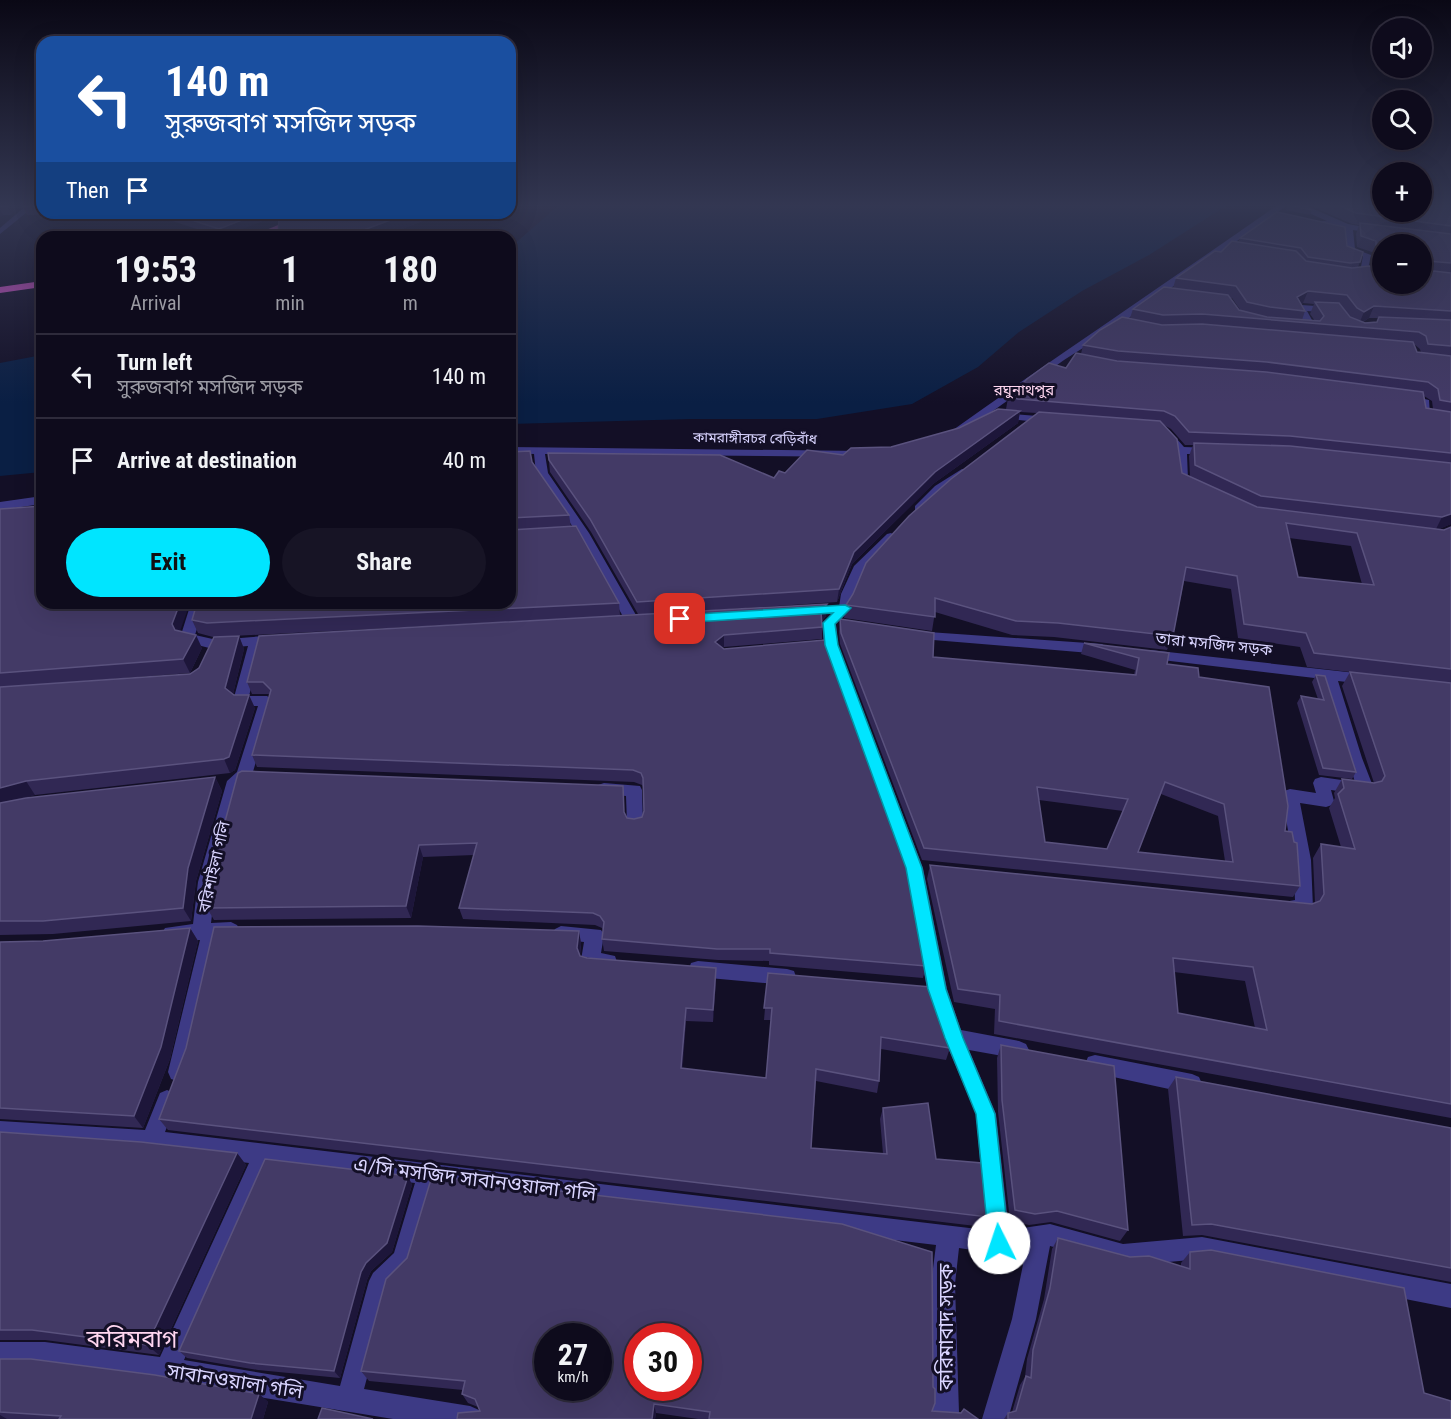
<!DOCTYPE html>
<meta charset="utf-8">
<style>
:root{--surface:#0e0b1c;--page:#171425;--text:#f1f3f6;--muted:#9b9ba3;--line:#2e2b3b;--accent:#00e5ff}
body{margin:0;font-family:"Roboto Condensed","Noto Sans Bengali",sans-serif;background:var(--page);color:var(--text);height:100vh;display:flex;flex-direction:column;font-size:22px;white-space:nowrap}
*{box-sizing:border-box;margin:0}
p{font-size:20px;color:var(--muted)}
.icon{flex:none;width:33px;height:33px;fill:none;stroke:currentColor;stroke-width:2;stroke-linecap:round;stroke-linejoin:round}
.map{position:relative;flex:1;overflow:hidden}
.side{position:absolute;left:36px;top:231px;width:480px;height:378px;display:flex;flex-direction:column;background:var(--surface);border-radius:18px;box-shadow:0 6px 24px #0002,0 0 0 2px var(--line)}
.side>*{flex:none}
.hud{position:absolute;left:36px;top:36px;width:480px;height:183px;border-radius:18px;box-shadow:0 6px 24px #0002,0 0 0 2px var(--line);background:#1a4fa0;color:#fff;overflow:hidden}
.fabs{position:absolute;left:1372px;top:18px;display:grid;gap:12px}
.fabs a{display:grid;place-items:center;width:60px;height:60px;border-radius:50%;background:var(--surface);box-shadow:0 6px 24px #0002,0 0 0 2px var(--line);font-size:30px}
.speed{position:absolute;left:534px;top:1323px;display:flex;gap:12px;font-size:30px;font-weight:700;text-align:center}
.speed>*{display:grid;place-content:center;width:78px;height:78px;border-radius:50%;background:var(--surface);box-shadow:0 6px 24px #0002,0 0 0 2px var(--line);line-height:1}
.speed small{font-size:15px;font-weight:400}
.speed .limit{border:9px solid #d22;background:#fff;color:#111}
.pin{position:absolute;display:grid;place-items:center;width:51px;height:51px;color:#fff;margin:-26px;border-radius:12px;box-shadow:0 3px 9px #0006}
.me{position:absolute;width:66px;margin:-33px;rotate:356deg;stroke-linejoin:round;filter:drop-shadow(0 0 4px #0008)}
.turn{display:flex;align-items:center;gap:21px;height:126px;padding:0 30px;font-size:27px}
.turn .icon{width:78px;height:78px;stroke-width:2.5}
.turn b{display:block;font-size:42px;line-height:51px}
.then{display:flex;align-items:center;height:57px;padding:0 30px;background:#0003;gap:12px;font-size:22px}
.eta{display:flex;justify-content:space-evenly;align-items:center;height:102px;text-align:center}
.eta b{font-size:36px;font-weight:700;line-height:42px}
.button{display:flex;gap:12px;margin-top:auto;padding:12px 30px}
.button a{flex:1;height:69px;border-radius:36px;background:var(--accent);color:#111;font-size:24px;font-weight:700;line-height:69px;text-align:center}
.button a+a{background:var(--page);color:var(--text)}
ul{padding:0;list-style:none}
li{display:flex;align-items:center;gap:18px;height:84px;padding:0 30px;border-top:2px solid var(--line)}
li div{flex:1}
li b{display:block;font-size:22px}
li em{font-style:normal}
.map>svg:first-child{display:block}
.water{fill:#0a1f44}
.lines{fill:none;stroke-linecap:round;stroke-linejoin:round}
.minor{fill:#3d3a85;fill-rule:evenodd}
.trunk{fill:#e055d1;fill-rule:evenodd}
.wall{fill:#312854;fill-rule:evenodd}
.shaded-wall{fill:#1d163a}
.building{fill:#433a66;stroke:#5a527e;stroke-width:1.5;fill-rule:evenodd}
.route{fill:#00e5ff;stroke:#0095a6;stroke-width:1.5}
.labels{text-anchor:middle;dominant-baseline:central;stroke-width:6;stroke-linejoin:round;paint-order:stroke}
.far-street-label{font-size:14px;fill:#d9d4ff;stroke:#130f26}
.far-neighbourhood-label{font-size:15px;fill:#ffd6f0;stroke:#130f26}
.street-label{font-size:16px;fill:#d9d4ff;stroke:#130f26}
.near-street-label{font-size:20px;fill:#d9d4ff;stroke:#130f26}
.near-quarter-label{font-size:24px;fill:#ffd6f0;stroke:#130f26}
</style>
<div class="map">
<svg width="1451" height="1419" viewBox="0 0 1451 1419">
<rect width="100%" height="100%" fill="#130f26"/>
<g class="water">
<polygon points="560,204 1229,204 1149,255 1082,291 1019,332 978,367 912,404 817,419 691,419 510,424 510,248"/>
<polygon points="42,355 42,472 0,476 0,363"/>
</g>
<g class="lines">
<g class="minor">
<polygon points="28,204 37,204 0,234 0,228"/>
<path d="M1279,204H1289L1119,325L1064,360L961,434H953V430C1061,353 1171,280 1279,204Z"/>
<polygon points="1301,204 1309,204 1309,207 1348,224 1381,230 1381,234 1378,234 1353,230 1355,249 1371,255 1367,274 1360,272 1363,256 1347,251 1345,229 1322,225 1322,221 1327,221 1302,210"/>
<polygon points="1301,305 1331,307 1336,310 1331,313 1307,311 1317,329 1312,332 1300,328 1305,325 1296,308"/>
<polygon points="1406,395 1429,400 1430,415 1451,418 1451,424 1421,419 1420,404 1402,400 1401,398"/>
<polygon points="1001,413 1049,417 1054,420 1049,423 997,418 996,416"/>
<polygon points="1165,429 1169,430 1184,447 1210,448 1216,451 1210,454 1187,454 1188,480 1195,484 1195,490 1187,490 1176,482 1175,451 1160,432"/>
<polygon points="510,447 862,451 868,454 862,457 545,454 548,473 589,533 640,622 633,626 626,622 577,533 536,473 534,454 510,453"/>
<polygon points="962,469 966,470 966,474 943,492 923,512 915,512 915,506 935,486"/>
<polygon points="42,496 42,504 0,510 0,502"/>
<path d="M891,533L897,537L865,570L855,594L852,608L836,624L838,645L923,868L947,989L961,1030L1019,1041L1026,1044L1029,1050L1026,1056L1019,1059L969,1050L996,1114L1009,1230L1050,1224L1123,1244L1202,1237L1451,1284V1308L1202,1259L1123,1266L1050,1246L1036,1319L1008,1419H982L1012,1319L1026,1250L999,1254L959,1248L955,1284L959,1413L956,1419H930L933,1412L931,1284L936,1245L436,1185L411,1268L391,1288L364,1389L470,1406L479,1410L483,1419H393L167,1382L45,1366H0V1342H45L160,1357L249,1163L151,1151L0,1141V1121L145,1130L160,1093L167,1090L174,1093L177,1100L165,1132L986,1230L976,1114L944,1038L927,989L905,868L824,645L822,623L839,607L841,594L854,566L887,534ZM270,1166L415,1183L394,1253L373,1273L369,1281L340,1386L184,1360Z"/>
<polygon points="191,603 205,603 195,635 217,640 276,635 283,640 276,645 262,645 249,696 267,696 274,701 252,775 242,784 216,882 211,923 231,922 237,925 240,930 237,935 219,938 188,1072 185,1079 178,1081 171,1079 168,1072 200,940 171,941 165,938 162,933 165,928 193,924 198,882 227,781 237,772 258,706 240,706 233,701 248,646 213,649 182,641 180,638"/>
<polygon points="914,631 1102,644 1109,649 1102,654 909,638 907,635 909,632"/>
<path d="M1150,650L1365,674L1372,679L1365,684L1338,681L1362,758L1374,789L1372,793L1366,795L1331,790L1334,801L1332,805L1326,807L1300,803L1311,860L1313,908L1310,913C1301,916 1293,915 1284,912L1281,907L1284,902L1295,900L1293,860L1282,795L1284,791L1290,789L1316,793L1313,783L1315,779L1321,777L1355,782L1323,679L1145,658L1143,655L1145,652Z"/>
<polygon points="604,783 640,786 642,790 643,823 641,828 635,829 629,828 627,823 626,796 598,793 596,789 598,785"/>
<polygon points="561,926 601,930 604,935 601,953 615,956 617,962 615,968 608,970 583,966 581,960 584,942 555,939 552,934 555,929"/>
<polygon points="698,961 787,969 794,971 796,977 794,983 787,985 698,977 691,975 689,969 691,963"/>
<polygon points="1095,1055 1192,1074 1199,1077 1202,1084 1199,1091 1192,1094 1095,1073 1088,1071 1085,1064 1088,1057"/>
</g>
<g class="trunk">
<polygon points="307,213 319,213 261,237 249,237"/>
<polygon points="42,281 42,287 0,293 0,287"/>
</g>
</g>
<g class="wall">
<polygon points="0,204 25,204 11,215 3,215 0,217"/>
<polygon points="42,204 42,213 124,213 27,215 23,207"/>
<path d="M1311,204H1451V524L1439,529L1444,530L1451,527V1118L994,1034L995,1009L954,1002L927,879L930,865L1312,904L1315,903L1313,858L1321,844L1341,847L1329,808L1335,798L1334,793L1342,779L1374,783L1342,686L1350,672L1307,667L1300,647L1238,638L1231,589L1184,581L1173,636L1167,650L1054,637L1012,635L935,612L932,631L844,618L846,605L1037,413L1020,412L1018,423L933,484L852,564L837,602L671,613L827,604L826,616L822,621V639L724,647L722,648L926,966L923,978L769,965V961L718,960L604,951L602,939L603,930L602,928L595,925L463,919L459,908L474,855L423,857L411,918L214,920L207,908L212,870L623,786L624,813L627,818L634,819L642,817L644,811V789L642,785L634,782L257,767L252,755L270,695L268,694H252L247,682L543,620L213,637L198,633L192,620L510,603V452L532,462L569,515L571,527L619,603L620,615L638,614L591,532L550,472L548,453L774,478L785,473L843,455L891,447L959,428L1006,409L1008,398L1066,368L1081,354L1083,345L1130,318L1133,309L1173,288L1176,278L1238,242L1240,238L1347,246L1360,262L1358,267L1371,266L1372,252L1357,247L1356,234L1359,225L1352,224L1311,206ZM1383,244L1422,284H1383ZM1231,298H1232L1241,311L1239,310ZM1303,303L1314,304L1310,314L1315,321L1302,320L1305,311L1301,304ZM1369,318H1379L1377,322H1363ZM1414,344L1420,349L1421,353L1417,352ZM1424,396L1432,401L1433,409L1426,408ZM1164,425L1171,429L1185,445H1193L1189,456L1190,477L1182,473ZM1289,538L1351,546L1362,584L1298,577ZM1174,972L1245,981L1255,1028L1178,1013Z"/>
<polygon points="1288,205 1312,210 1310,215 1286,210"/>
<polygon points="148,213 423,213 425,220 382,237 278,237 281,217 280,214 221,237"/>
<polygon points="0,509 180,631 202,648 190,673 20,686 190,674 239,636 244,649 233,694 255,708 235,770 230,773 35,795 9,801 215,777 222,791 196,881 191,921 53,934 0,935"/>
<path d="M840,619L933,657L1134,675L1135,670L1081,654L1084,643L1167,664L1199,677L1285,831L1300,886L1293,897L922,860L840,644L839,631ZM1161,794L1218,816L1225,861L1138,852ZM1039,800L1123,811L1107,849L1045,842Z"/>
<polygon points="1316,675 1356,772 1352,779 1319,775 1297,703 1301,696 1318,699 1312,682"/>
<polygon points="190,928 198,941 170,1059 143,1128 0,1119 0,942 43,941"/>
<polygon points="579,931 581,944 580,956 716,981 713,1022 686,1021 682,1069 766,1078 771,1020 764,1020 768,973 950,1048 946,1060 881,1049 879,1081 877,1093 816,1081 811,1148 883,1154 880,1119 883,1108 936,1159 988,1217 984,1227 168,1130 159,1119"/>
<polygon points="1001,1045 1128,1230 1120,1241 1051,1222 1029,1225 1010,1221 998,1112 997,1058"/>
<polygon points="1176,1077 1451,1128 1451,1282 1202,1235 1183,1236 1168,1089"/>
<polygon points="0,1132 237,1153 246,1165 159,1355 45,1340 0,1340"/>
<polygon points="408,1176 412,1185 392,1252 371,1271 367,1280 340,1378 258,1370 187,1358 179,1351"/>
<polygon points="1058,1238 1130,1257 1181,1266 1181,1263 1190,1252 1424,1393 1451,1419 1004,1419 1008,1413 1012,1412 1020,1385 1025,1377 1027,1359 1044,1299 1052,1249"/>
<polygon points="0,1359 259,1394 268,1402 263,1419 0,1419"/>
<polygon points="361,1371 932,1411 978,1419 698,1419 656,1413 655,1419 457,1419 480,1411 478,1407 468,1403 462,1394 463,1390 369,1381"/>
</g>
<g class="shaded-wall">
<polygon points="11,204 25,204 11,215 8,207"/>
<polygon points="0,209 3,215 0,217"/>
<polygon points="260,213 302,213 282,221 280,214 222,237 219,229"/>
<polygon points="409,213 423,213 425,220 382,237 345,237"/>
<polygon points="1308,291 1303,303 1293,308 1297,297"/>
<polygon points="1374,306 1369,318 1359,324 1364,312"/>
<polygon points="1020,411 1018,423 933,484 852,564 837,602 839,589 854,552 935,472"/>
<polygon points="1451,514 1451,524 1435,531 1442,517"/>
<polygon points="180,603 190,603 178,637 172,624"/>
<polygon points="827,604 826,616 820,623 821,611"/>
<polygon points="196,635 202,648 190,673 183,659"/>
<polygon points="724,635 724,647 715,654 715,642"/>
<polygon points="239,636 244,649 231,702 225,688"/>
<polygon points="249,695 255,708 235,770 230,773 224,759"/>
<polygon points="215,777 222,791 196,881 191,921 183,908 188,868"/>
<polygon points="26,781 35,795 0,803 0,788"/>
<polygon points="419,845 423,857 411,918 406,906"/>
<polygon points="190,928 198,941 170,1059 143,1128 134,1116"/>
<polygon points="579,931 581,944 579,961 577,948"/>
<polygon points="716,968 716,981 713,1022 713,1010"/>
<polygon points="686,1008 686,1021 682,1080 681,1068"/>
<polygon points="237,1153 246,1165 159,1355 147,1345"/>
<polygon points="408,1176 412,1185 392,1252 371,1271 367,1280 340,1378 334,1371 361,1272"/>
<polygon points="259,1394 268,1402 263,1419 251,1419"/>
<polygon points="654,1404 656,1413 655,1419 652,1419"/>
<polygon points="0,1415 7,1419 0,1419"/>
</g>
<g class="building">
<polygon points="0,204 11,204 8,207 0,207"/>
<polygon points="26,204 42,204 42,207 23,207"/>
<polygon points="1288,204 1302,204 1312,210 1288,205"/>
<polygon points="1336,204 1383,204 1383,212 1422,212 1422,204 1451,204 1451,226 1356,213"/>
<polygon points="1277,212 1345,227 1347,246 1363,252 1360,262 1350,263 1308,257 1301,248 1240,238"/>
<polygon points="170,213 260,213 219,229"/>
<polygon points="291,213 409,213 345,237 278,237 279,218"/>
<polygon points="1360,223 1451,234 1451,263 1427,261 1425,263 1425,270 1451,273 1451,311 1374,306 1364,312 1357,308 1347,295 1308,291 1297,297 1305,311 1270,307 1247,302 1236,286 1176,278 1215,251 1221,252 1232,241 1296,251 1306,261 1352,268 1369,266 1383,267 1383,284 1422,284 1422,244 1383,244 1383,258 1376,257 1376,241 1361,236"/>
<polygon points="1164,287 1228,295 1239,310 1267,317 1320,321 1324,316 1315,302 1339,303 1350,317 1365,323 1377,322 1379,317 1451,320 1451,346 1428,344 1426,336 1419,332 1202,314 1163,315 1133,309"/>
<polygon points="1122,317 1162,325 1202,324 1413,342 1417,352 1451,356 1451,402 1440,400 1438,389 1428,382 1267,362 1118,351 1083,345 1100,330"/>
<polygon points="1076,353 1117,361 1266,372 1423,392 1426,408 1451,412 1451,453 1290,436 1189,432 1175,416 1164,411 1008,398 1027,379 1049,363 1066,368"/>
<polygon points="998,409 1020,411 935,472 854,552 839,589 637,602 590,519 549,460 548,453 720,455 774,478 779,471 785,473 807,450 843,455 851,448 891,447 959,428"/>
<path d="M1039,412L1160,421L1177,439L1182,473L1257,507L1444,530L1451,527V669L1314,653L1306,633L1244,624L1237,576L1186,567L1173,636L1058,623L1016,621L935,598V617L846,605L853,594L866,563L909,516L951,479ZM1286,523L1357,533L1374,585L1298,577Z"/>
<polygon points="1194,443 1290,446 1451,463 1451,514 1442,517 1261,496 1195,465"/>
<polygon points="530,451 532,462 569,515 510,518 510,452"/>
<polygon points="42,506 42,603 180,603 172,624 175,630 196,635 183,659 0,673 0,509"/>
<polygon points="576,526 619,603 207,623 192,620 197,603 510,603 510,530"/>
<polygon points="827,604 821,611 822,627 724,635 715,642 724,649 825,640 905,857 926,966 770,953 770,949 717,949 602,939 604,922 600,916 593,913 459,908 477,843 419,845 406,906 207,908 212,870 238,773 242,771 623,786 624,812 627,818 634,819 642,817 644,811 643,778 641,773 633,770 252,755 271,690 263,682 247,682 259,636"/>
<path d="M840,619L934,633L933,657L1136,675L1139,658L1084,643L1169,653L1167,664L1198,668L1199,677L1269,687L1288,806L1285,831L1292,832L1294,842L1297,843L1300,886L924,848L841,633ZM1165,782L1224,804L1233,862L1138,852ZM1037,787L1128,799L1107,849L1045,842Z"/>
<polygon points="239,636 225,688 234,695 249,695 229,757 224,759 26,781 0,788 0,687 190,674 199,668 214,637"/>
<path d="M1350,672L1451,683V1104L999,1021L1000,995L958,989L930,865L1312,904L1320,901L1324,894L1321,844L1355,849L1338,794L1344,788L1342,779L1374,783L1382,781L1385,776ZM1173,958L1253,967L1267,1030L1178,1013Z"/>
<polygon points="1316,675 1325,676 1356,772 1323,768 1301,696 1324,700"/>
<polygon points="215,777 188,868 183,908 43,921 0,921 0,803 26,798"/>
<polygon points="418,926 579,931 577,948 580,956 587,958 716,968 713,1010 686,1008 681,1068 766,1078 772,1008 764,1008 768,973 931,987 950,1048 881,1037 879,1081 816,1069 811,1148 887,1154 883,1108 928,1103 936,1159 982,1163 988,1217 159,1119 186,1048 214,927"/>
<polygon points="190,928 161,1047 134,1116 0,1108 0,942 43,941"/>
<polygon points="1001,1045 1114,1066 1128,1230 1057,1211 1035,1214 1015,1210 1002,1100"/>
<polygon points="1176,1077 1451,1128 1451,1268 1211,1224 1192,1225"/>
<polygon points="0,1132 141,1142 237,1153 147,1345 32,1330 0,1330"/>
<polygon points="265,1159 408,1176 387,1243 366,1263 361,1272 334,1371 250,1363 179,1351"/>
<path d="M432,1176L842,1224L932,1252L933,1387L935,1389V1403L932,1411L961,1413L964,1409L978,1419H709L710,1412L654,1404L652,1419H457L458,1413L480,1411L475,1399L462,1394L465,1381L361,1371L386,1279L407,1258ZM548,1336H598V1388H548ZM638,1336H688V1388H638Z"/>
<polygon points="1058,1238 1130,1257 1149,1256 1190,1269 1190,1252 1211,1250 1404,1288 1424,1393 1451,1401 1451,1419 1008,1419 1008,1413 1016,1411 1026,1376 1031,1378 1033,1350 1050,1288"/>
<polygon points="0,1359 31,1359 155,1375 259,1394 251,1419 59,1419 61,1416 0,1412"/>
<polygon points="322,1408 373,1419 318,1419"/>
</g>
<linearGradient id="sky" x2="0" y2="1"><stop stop-color="#0a0815"/><stop offset="0.51" stop-color="#333752"/><stop offset="1" stop-color="#333752" stop-opacity="0"/></linearGradient>
<rect width="1451" height="403" fill="url(#sky)"/>
<polygon class="route" points="845,605 851,608 835,624 838,645 922,868 946,989 963,1038 995,1114 1009,1243 1006,1250 999,1253 992,1250 989,1243 976,1114 945,1038 928,989 906,868 825,645 823,623 833,613 680,623 674,619 680,615"/>
<g class="labels">
<g class="far-street-label">
<text transform="translate(755 438) rotate(1)">কামরাঙ্গীরচর বেড়িবাঁধ</text>
</g>
<g class="far-neighbourhood-label">
<text x="1024" y="390">রঘুনাথপুর</text>
</g>
<g class="street-label">
<text transform="translate(1214 644) rotate(6)">তারা মসজিদ সড়ক</text>
<text transform="translate(214 867) rotate(-77)">বরিশাইলা গলি</text>
</g>
<g class="near-street-label">
<text transform="translate(475 1179) rotate(7)">এ/সি মসজিদ সাবানওয়ালা গলি</text>
<text transform="translate(946 1327) rotate(-90)">করিমাবাদ সড়ক</text>
<text transform="translate(235 1381) rotate(9)">সাবানওয়ালা গলি</text>
</g>
<g class="near-quarter-label">
<text x="132" y="1339">করিমবাগ</text>
</g>
</g>
</svg>
<div class="fabs">
<a><svg class="icon" aria-label="sound" viewBox="0 0 24 24"><path d="M4 9h4l5-4v14l-5-4H4zM17 9q2 3 0 6"/></svg></a>
<a><svg class="icon" aria-label="search" viewBox="0 0 24 24"><circle cx="10" cy="10" r="6"/><path d="M15 15l6 6"/></svg></a>
<a>+</a>
<a>−</a>
</div>
<div class="speed"><div>27<small>km/h</small></div><div class="limit">30</div></div>
<div class="pin" style="left:680px;top:619px;background:#d93025"><svg class="icon" aria-label="arrive" viewBox="0 0 24 24"><path d="M6 21V4h12l-3 4 3 4H6"/></svg></div>
<svg class="me" style="left:999px;top:1243px" viewBox="-20 -20 40 40"><circle r="19" fill="#fff"/><path d="M0-13L10 11 0 6-10 11z" fill="#00e5ff"/></svg>
<div class="hud">
<div class="turn"><svg class="icon" aria-label="left" viewBox="0 0 24 24"><path d="M17 20v-9H6M10 6l-5 5 5 5"/></svg><div><b>140 m</b>সুরুজবাগ মসজিদ সড়ক</div></div>
<div class="then">Then<svg class="icon" aria-label="arrive" viewBox="0 0 24 24"><path d="M6 21V4h12l-3 4 3 4H6"/></svg></div>
</div>
<section class="side">
<div class="eta">
<div><b>19:53</b><p>Arrival</p></div>
<div><b>1</b><p>min</p></div>
<div><b>180</b><p>m</p></div>
</div>
<ul>
<li><svg class="icon" aria-label="left" viewBox="0 0 24 24"><path d="M17 20v-9H6M10 6l-5 5 5 5"/></svg><div><b>Turn left</b><p>সুরুজবাগ মসজিদ সড়ক</p></div><em>140 m</em></li>
<li><svg class="icon" aria-label="arrive" viewBox="0 0 24 24"><path d="M6 21V4h12l-3 4 3 4H6"/></svg><div><b>Arrive at destination</b></div><em>40 m</em></li>
</ul>
<div class="button"><a>Exit</a><a>Share</a></div>
</section>
</div>
